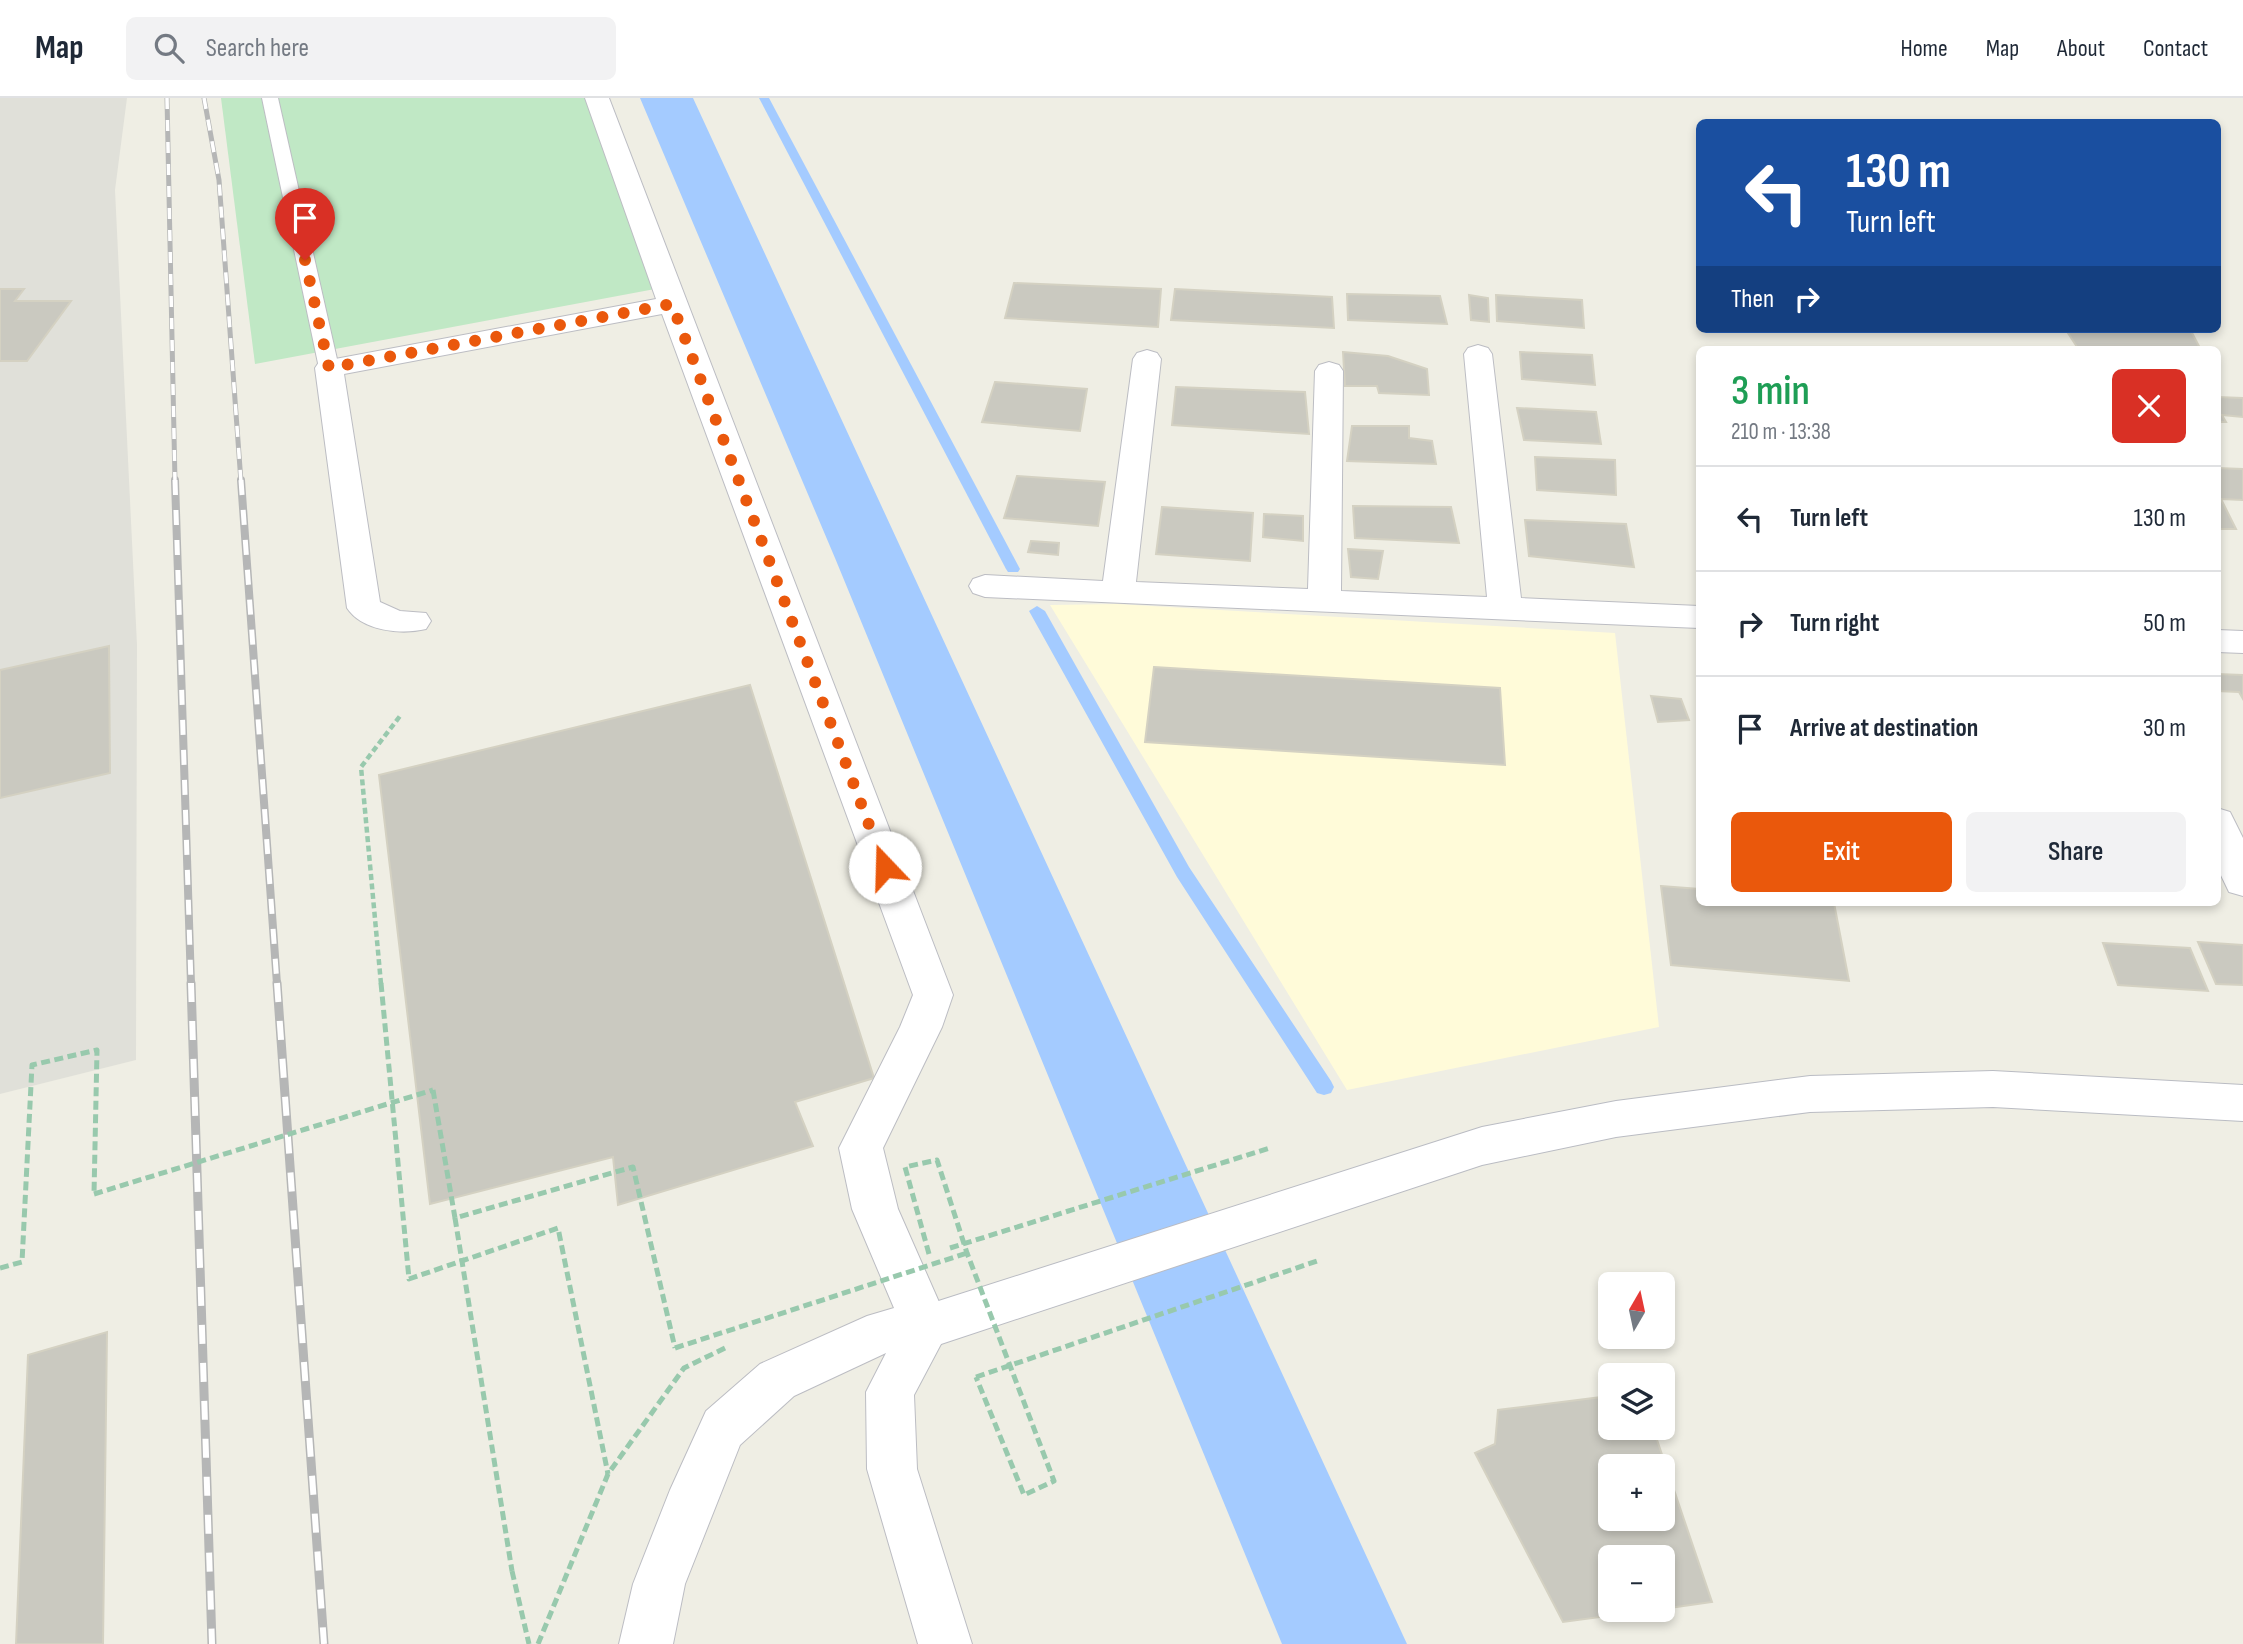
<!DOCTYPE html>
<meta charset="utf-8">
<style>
:root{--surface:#fff;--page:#f2f2f3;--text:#1f2937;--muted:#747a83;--line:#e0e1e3;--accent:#ea580c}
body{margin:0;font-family:"Sofia Sans Condensed",sans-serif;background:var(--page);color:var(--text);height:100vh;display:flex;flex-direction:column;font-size:26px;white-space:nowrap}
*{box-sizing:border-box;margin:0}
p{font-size:23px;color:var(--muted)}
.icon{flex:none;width:38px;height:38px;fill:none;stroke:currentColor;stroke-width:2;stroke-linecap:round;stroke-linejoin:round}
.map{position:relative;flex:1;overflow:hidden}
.drawer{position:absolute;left:1696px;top:248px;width:525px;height:560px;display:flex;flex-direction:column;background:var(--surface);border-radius:10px;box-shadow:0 4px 10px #0003}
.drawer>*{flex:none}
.guide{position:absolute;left:1696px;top:21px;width:525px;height:214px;border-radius:10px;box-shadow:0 4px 10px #0003;background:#1a4fa0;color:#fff;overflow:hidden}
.needle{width:46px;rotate:9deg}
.controls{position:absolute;left:1598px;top:1174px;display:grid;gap:14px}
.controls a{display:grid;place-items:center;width:77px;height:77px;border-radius:10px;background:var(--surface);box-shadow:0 4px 10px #0003;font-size:35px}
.pin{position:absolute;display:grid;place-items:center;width:60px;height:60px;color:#fff;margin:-72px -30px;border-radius:50% 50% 50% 0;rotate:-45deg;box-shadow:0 0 7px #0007}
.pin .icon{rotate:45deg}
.me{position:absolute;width:77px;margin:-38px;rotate:339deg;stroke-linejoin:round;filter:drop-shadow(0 0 5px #0008)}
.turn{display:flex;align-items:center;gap:24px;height:147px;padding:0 35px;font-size:32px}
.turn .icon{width:91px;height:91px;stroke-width:2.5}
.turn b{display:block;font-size:49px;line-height:60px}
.then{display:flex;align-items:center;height:66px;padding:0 35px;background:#0003;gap:14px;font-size:26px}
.round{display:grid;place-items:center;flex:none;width:74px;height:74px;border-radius:10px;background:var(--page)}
.head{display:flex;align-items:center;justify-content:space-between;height:119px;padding:0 35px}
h1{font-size:42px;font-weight:600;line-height:52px;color:#1e9e55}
.cta{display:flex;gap:14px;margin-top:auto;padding:14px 35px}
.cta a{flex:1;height:80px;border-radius:10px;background:var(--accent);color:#fff;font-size:28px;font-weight:600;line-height:80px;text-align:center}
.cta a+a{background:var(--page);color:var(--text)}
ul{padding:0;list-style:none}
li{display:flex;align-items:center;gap:21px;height:105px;padding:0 35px;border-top:2px solid var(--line)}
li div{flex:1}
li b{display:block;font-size:26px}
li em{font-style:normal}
header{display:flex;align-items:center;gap:42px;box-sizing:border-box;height:98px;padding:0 35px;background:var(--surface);border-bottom:2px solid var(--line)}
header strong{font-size:33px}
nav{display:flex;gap:38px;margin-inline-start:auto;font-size:24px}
.search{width:490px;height:63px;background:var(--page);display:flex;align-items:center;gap:18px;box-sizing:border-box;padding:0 24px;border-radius:10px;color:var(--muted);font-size:26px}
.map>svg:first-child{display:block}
.commercial{fill:#fffbd9}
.industrial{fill:#e0e0d9}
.green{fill:#c0e8c5}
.water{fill:#a4cbff}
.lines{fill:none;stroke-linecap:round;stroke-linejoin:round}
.stream{fill:#a4cbff;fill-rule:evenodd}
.building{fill:#cac9c0;stroke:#d4d1c2;stroke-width:2;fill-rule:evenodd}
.lane-casing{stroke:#bcbdc3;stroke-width:2}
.street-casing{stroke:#bcbdc3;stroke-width:2}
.secondary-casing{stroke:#babcc3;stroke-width:2}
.path-far1{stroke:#98c9ad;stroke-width:4.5;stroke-dasharray:6 3.5;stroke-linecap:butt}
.path{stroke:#98c9ad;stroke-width:5;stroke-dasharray:9 4.5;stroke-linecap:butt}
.lane{fill:#fff;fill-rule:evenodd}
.street{fill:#fff;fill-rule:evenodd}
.secondary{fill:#fff;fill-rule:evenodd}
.rail-far2-casing{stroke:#b5b6b6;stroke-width:5}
.rail-far1-casing{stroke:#b5b6b6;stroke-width:8}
.rail-casing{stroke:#b5b6b6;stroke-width:9}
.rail-far2{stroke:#fff;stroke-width:3.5;stroke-dasharray:11;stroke-linecap:butt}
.rail-far1{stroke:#fff;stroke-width:5;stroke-dasharray:15;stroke-linecap:butt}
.rail{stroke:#fff;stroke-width:6;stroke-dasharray:19;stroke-linecap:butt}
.path-bridge{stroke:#98c9ad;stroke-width:5;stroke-dasharray:9 4.5;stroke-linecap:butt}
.route{stroke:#ea580c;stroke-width:12;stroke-dasharray:0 21.6}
</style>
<header>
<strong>Map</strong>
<div class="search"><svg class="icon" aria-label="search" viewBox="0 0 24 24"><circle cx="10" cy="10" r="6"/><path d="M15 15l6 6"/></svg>Search here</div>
<nav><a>Home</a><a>Map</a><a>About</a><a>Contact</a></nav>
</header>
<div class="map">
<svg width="2243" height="1546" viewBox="0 0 2243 1546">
<rect width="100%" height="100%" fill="#efeee4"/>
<polygon class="commercial" points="1117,506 1615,535 1659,929 1347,992 1050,507"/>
<polygon class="industrial" points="0,0 127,0 115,92 137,547 136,962 0,996"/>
<polygon class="green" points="221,0 586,0 655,191 255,266"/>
<polygon class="water" points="640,0 693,0 1407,1546 1282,1546 835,460"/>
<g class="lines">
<g class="stream">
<polygon points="759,0 769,0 1020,471 1018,474 1008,474 1006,471"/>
<polygon points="1037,508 1045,513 1189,769 1331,983 1334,989 1331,995 1324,997 1317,995 1177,779 1029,513"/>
</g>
</g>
<g class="building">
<polygon points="1014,185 1161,191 1158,229 1005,220"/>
<polygon points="0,191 24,191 15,203 71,203 27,263 0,263"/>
<polygon points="1175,191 1332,199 1334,230 1171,222"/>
<polygon points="1347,196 1440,198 1447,226 1348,222"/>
<polygon points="1469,197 1488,200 1489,224 1471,222"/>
<polygon points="1496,197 1582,202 1584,230 1497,223"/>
<polygon points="2190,231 2201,252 2079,252 2066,232"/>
<polygon points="1343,254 1388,258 1427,271 1429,297 1379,295 1377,288 1345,288"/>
<polygon points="1520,254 1592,257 1595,287 1522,281"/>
<polygon points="995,284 1087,291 1080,333 982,324"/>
<polygon points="1176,289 1305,294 1309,336 1172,327"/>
<polygon points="2217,299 2243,300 2243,319 2222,317 2226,324 2217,324"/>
<polygon points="1517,310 1596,314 1601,346 1524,342"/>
<polygon points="1352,328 1409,328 1409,340 1432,343 1436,366 1347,363"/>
<polygon points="1535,359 1615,362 1616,397 1537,392"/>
<polygon points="2217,370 2243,371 2243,402 2221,401 2236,431 2217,431"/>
<polygon points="1017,378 1105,384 1098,428 1004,420"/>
<polygon points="1353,408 1451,409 1459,445 1355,440"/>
<polygon points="1162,409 1253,415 1250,463 1156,456"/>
<polygon points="1264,416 1303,418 1303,443 1263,439"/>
<polygon points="1525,422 1626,426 1634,469 1529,458"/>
<polygon points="1031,443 1059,445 1058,457 1028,454"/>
<polygon points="1348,451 1383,453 1378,481 1351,479"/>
<polygon points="109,548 110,675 0,700 0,572"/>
<polygon points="1154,569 1500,590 1505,667 1145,644"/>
<polygon points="2217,576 2243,577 2243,601 2239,594 2217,593"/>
<polygon points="750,587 874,980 795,1004 813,1048 618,1107 613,1059 430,1106 379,677"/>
<polygon points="1651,598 1681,601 1689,622 1658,624"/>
<polygon points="1661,788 1699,791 1699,805 1834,805 1849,883 1671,867"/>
<polygon points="2198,844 2243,847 2243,887 2216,886"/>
<polygon points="2103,845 2190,850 2208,893 2118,887"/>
<polygon points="107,1234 103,1546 16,1546 28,1257"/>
<path d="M1610,1298V1330H1653L1712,1504L1662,1511V1460H1610V1512H1652L1563,1524L1475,1355L1495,1346L1498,1312ZM1610,1368H1662V1421H1610Z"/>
</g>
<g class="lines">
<g class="lane-casing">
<polygon id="lane" points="262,0 278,0 339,270 336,274 329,276 319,270"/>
</g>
<g class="street-casing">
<g id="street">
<path d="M585,0H609L953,897L942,929L883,1050L898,1111L950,1229L914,1297L917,1371L972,1546H918L867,1371L866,1294L886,1255L794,1298L740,1347L685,1486L673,1546H619L633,1486L670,1392L706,1313L760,1266L867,1218L894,1210L852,1111L839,1050L900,929L913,897L662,216L344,276L380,504L400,513L426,515L431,523L426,531C401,537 362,533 347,510L315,270L319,264L656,201Z"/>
<polygon points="1478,247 1488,250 1492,256 1521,500 1699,508 1699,530 985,499 973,495 969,488 973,481 985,477 1103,483 1133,261 1137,255 1147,252 1157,255 1161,261 1136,484 1308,491 1315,273 1319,267 1329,264 1339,267 1343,273 1341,493 1487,499 1464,256 1468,250"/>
<polygon points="2217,532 2243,533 2243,555 2217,554"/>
<polygon points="2217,710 2230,714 2243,740 2243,798 2229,794 2217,769"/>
</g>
</g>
<g class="secondary-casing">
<polygon id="secondary" points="1993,973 2243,987 2243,1023 1993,1009 1810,1014 1616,1039 1482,1067 926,1251 909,1244 902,1229 909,1214 926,1207 1482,1029 1616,1003 1810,978"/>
</g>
<polyline class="path-far1" points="381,886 361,669 400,618"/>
<g class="path">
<polyline points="381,885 409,1181 558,1130 608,1376"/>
<polyline points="433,992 455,1120 633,1069 675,1250"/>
<polyline points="950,1150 1270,1050"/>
<polyline points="0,1170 22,1164 32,967 97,952 94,1096"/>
<polyline points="976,1279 1317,1163"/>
<polyline points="512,1473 529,1546"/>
<polyline points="538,1546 608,1376 684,1270 725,1250"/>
</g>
<use href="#lane" class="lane"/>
<use href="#street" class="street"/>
<use href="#secondary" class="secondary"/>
<g class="rail-far2-casing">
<g id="rail-far2">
<polyline points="167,0 175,384"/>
<polyline points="204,0 219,82 241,384"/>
</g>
</g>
<g class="rail-far1-casing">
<g id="rail-far1">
<polyline points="175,382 191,886"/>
<polyline points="241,382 277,886"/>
</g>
</g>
<g class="rail-casing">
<g id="rail">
<polyline points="191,885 212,1546"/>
<polyline points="277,885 324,1546"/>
</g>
</g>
<use href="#rail-far2" class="rail-far2"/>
<use href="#rail-far1" class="rail-far1"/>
<use href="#rail" class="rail"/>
<g class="path-bridge">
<polyline points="94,1096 433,992"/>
<polyline points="455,1120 512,1473"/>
<polyline points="929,1156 905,1069 937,1062 967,1155 1054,1383 1024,1397 976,1279"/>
<polyline points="675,1250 967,1155"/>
</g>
</g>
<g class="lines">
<polyline class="route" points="305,162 329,270 672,206 885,769"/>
</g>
</svg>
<div class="controls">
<a><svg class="needle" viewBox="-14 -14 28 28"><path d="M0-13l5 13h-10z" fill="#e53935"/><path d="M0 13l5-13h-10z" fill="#747a83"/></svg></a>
<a><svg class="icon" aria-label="layers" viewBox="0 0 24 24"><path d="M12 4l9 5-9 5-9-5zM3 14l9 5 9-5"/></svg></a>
<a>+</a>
<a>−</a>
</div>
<div class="pin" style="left:305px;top:162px;background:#d93025"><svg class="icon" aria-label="arrive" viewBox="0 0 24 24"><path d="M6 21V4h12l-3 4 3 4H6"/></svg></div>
<svg class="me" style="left:885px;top:769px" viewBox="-20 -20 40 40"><circle r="19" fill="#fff"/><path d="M0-13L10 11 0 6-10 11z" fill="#ea580c"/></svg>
<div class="guide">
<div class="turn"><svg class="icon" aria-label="left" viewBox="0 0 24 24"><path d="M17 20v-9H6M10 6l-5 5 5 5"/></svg><div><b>130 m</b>Turn left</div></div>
<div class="then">Then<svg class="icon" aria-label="right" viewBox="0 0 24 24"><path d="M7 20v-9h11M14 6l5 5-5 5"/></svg></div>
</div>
<section class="drawer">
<div class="head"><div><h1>3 min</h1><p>210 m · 13:38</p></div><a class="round" style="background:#d93025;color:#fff"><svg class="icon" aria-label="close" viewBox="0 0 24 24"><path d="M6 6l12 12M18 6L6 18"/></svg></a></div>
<ul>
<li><svg class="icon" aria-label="left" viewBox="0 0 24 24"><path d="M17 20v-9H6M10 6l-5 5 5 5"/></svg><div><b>Turn left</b></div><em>130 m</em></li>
<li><svg class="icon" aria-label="right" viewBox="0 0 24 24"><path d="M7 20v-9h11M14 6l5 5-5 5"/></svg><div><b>Turn right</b></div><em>50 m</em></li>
<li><svg class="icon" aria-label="arrive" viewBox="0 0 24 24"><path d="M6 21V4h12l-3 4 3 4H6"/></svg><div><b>Arrive at destination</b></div><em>30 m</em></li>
</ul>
<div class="cta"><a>Exit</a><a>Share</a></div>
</section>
</div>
